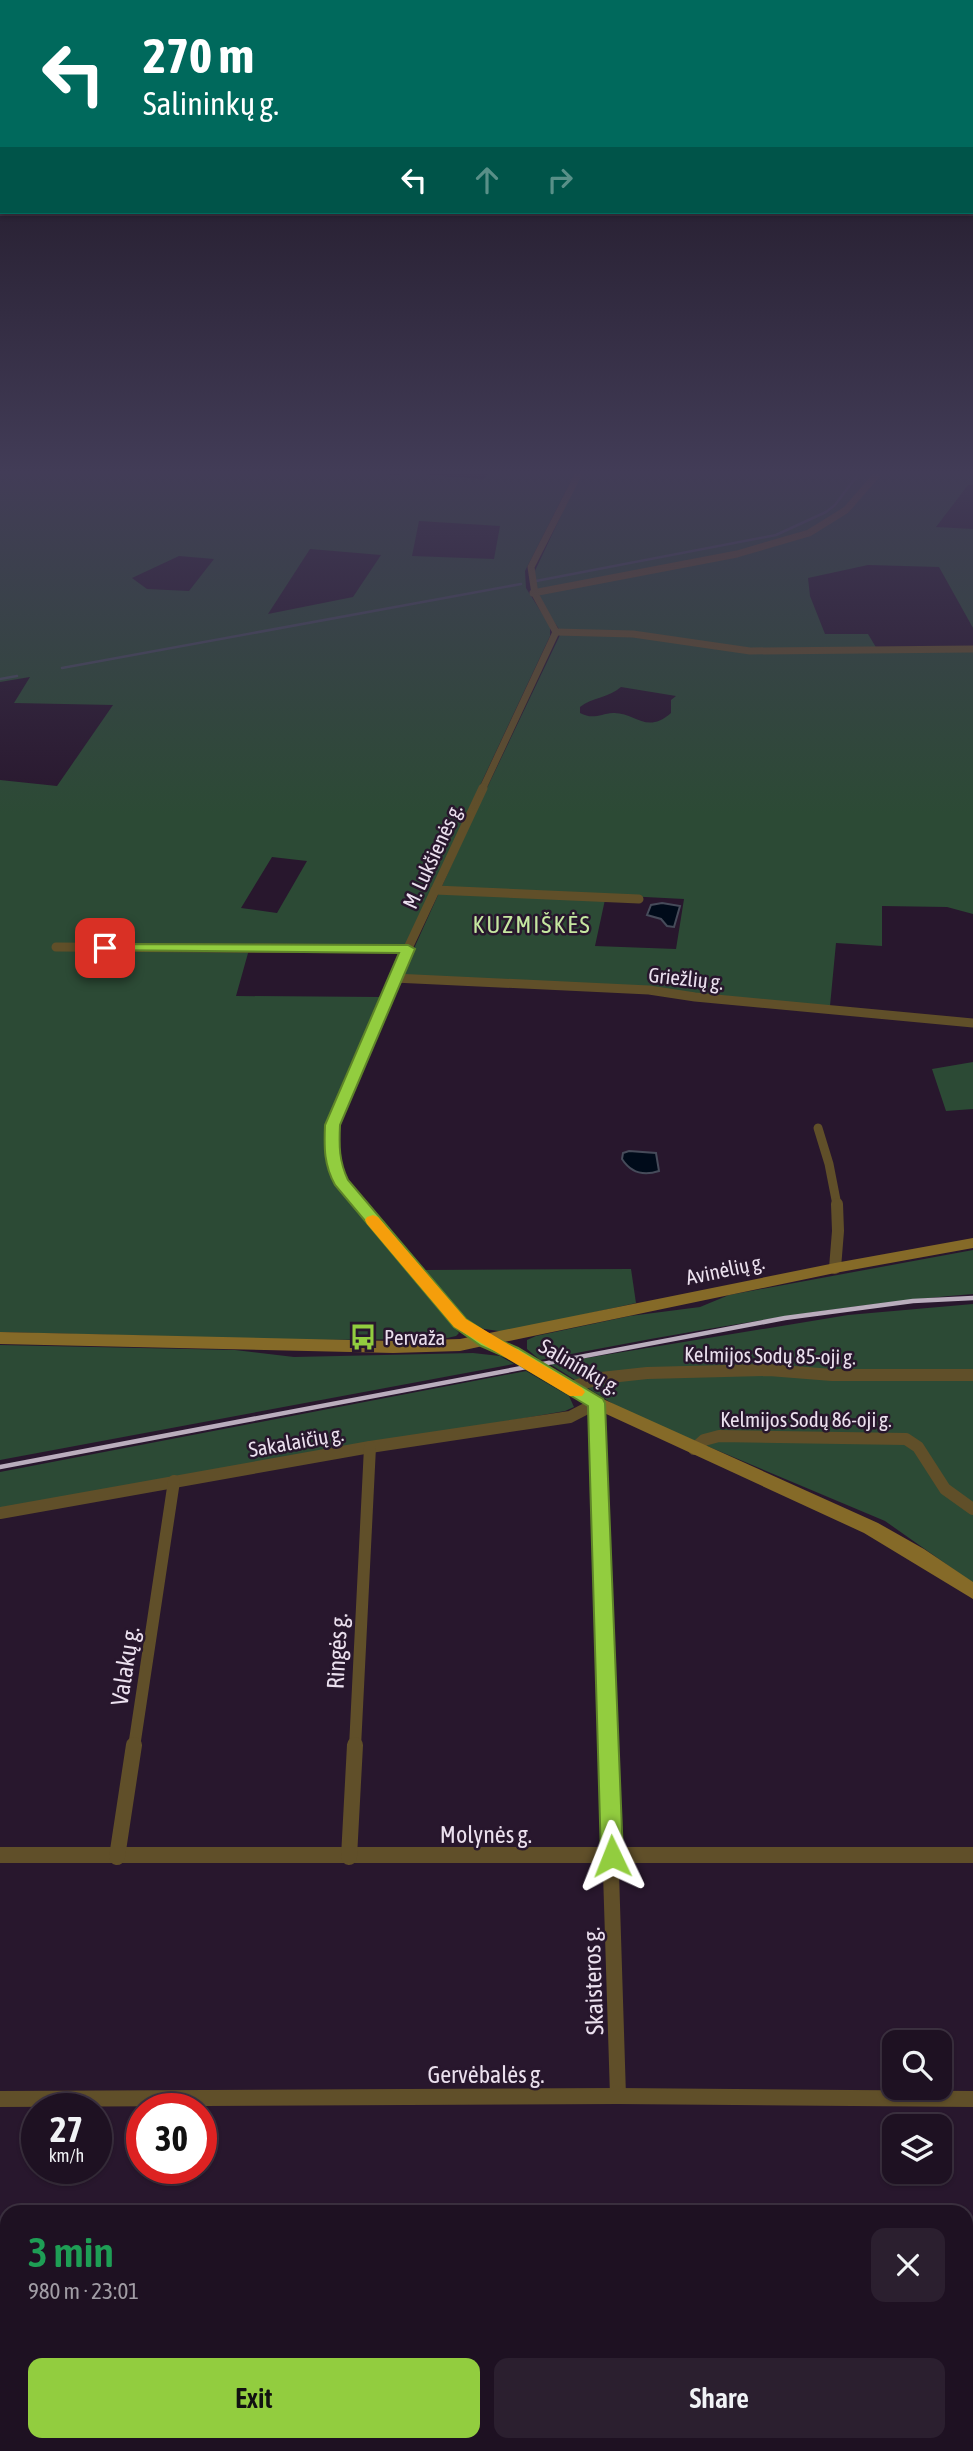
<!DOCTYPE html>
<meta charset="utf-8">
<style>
:root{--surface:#1e1122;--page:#2b1f2f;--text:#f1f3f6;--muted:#a19da5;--line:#3c3140;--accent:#92cd3f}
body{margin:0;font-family:"Asap Condensed",sans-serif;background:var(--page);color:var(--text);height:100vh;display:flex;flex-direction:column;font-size:26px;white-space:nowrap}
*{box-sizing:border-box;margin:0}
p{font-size:23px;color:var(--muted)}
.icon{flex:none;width:38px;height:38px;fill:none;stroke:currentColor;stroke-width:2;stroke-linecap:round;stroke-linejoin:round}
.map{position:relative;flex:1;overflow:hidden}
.side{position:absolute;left:0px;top:2205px;width:973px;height:247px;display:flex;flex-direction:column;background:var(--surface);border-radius:21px 21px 0 0;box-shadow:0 2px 5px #0004,0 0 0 2px var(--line)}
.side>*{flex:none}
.top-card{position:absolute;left:0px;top:0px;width:973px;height:214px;box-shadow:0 2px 5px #0004,0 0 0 2px var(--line);background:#00695c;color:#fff;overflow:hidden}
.tools{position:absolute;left:882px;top:2030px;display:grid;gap:14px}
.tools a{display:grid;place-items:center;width:70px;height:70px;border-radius:14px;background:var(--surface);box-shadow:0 2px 5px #0004,0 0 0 2px var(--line);font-size:35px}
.speed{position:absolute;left:21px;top:2093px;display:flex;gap:14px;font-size:35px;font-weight:700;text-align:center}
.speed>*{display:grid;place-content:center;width:91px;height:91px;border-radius:50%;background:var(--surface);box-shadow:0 2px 5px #0004,0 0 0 2px var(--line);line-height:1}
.speed small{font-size:18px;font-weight:400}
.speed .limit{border:10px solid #d22;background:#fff;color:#111}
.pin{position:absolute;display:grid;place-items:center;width:60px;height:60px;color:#fff;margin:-30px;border-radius:14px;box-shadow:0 4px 10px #0006}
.me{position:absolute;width:77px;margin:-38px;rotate:358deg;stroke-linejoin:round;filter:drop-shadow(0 0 5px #0008)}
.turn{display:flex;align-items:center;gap:24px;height:147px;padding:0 28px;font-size:32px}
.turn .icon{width:91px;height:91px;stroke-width:2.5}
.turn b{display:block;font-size:49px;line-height:60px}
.lanes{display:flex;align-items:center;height:66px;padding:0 28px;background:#0003;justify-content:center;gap:35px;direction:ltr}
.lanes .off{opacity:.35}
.round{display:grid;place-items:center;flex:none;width:74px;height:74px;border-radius:14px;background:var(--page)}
.overview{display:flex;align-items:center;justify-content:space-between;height:119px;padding:0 28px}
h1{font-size:42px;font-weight:600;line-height:52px;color:#1e9e55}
.action{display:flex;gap:14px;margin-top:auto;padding:14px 28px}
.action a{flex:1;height:80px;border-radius:14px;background:var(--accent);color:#111;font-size:28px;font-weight:600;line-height:80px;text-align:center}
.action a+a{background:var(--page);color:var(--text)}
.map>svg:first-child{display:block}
.built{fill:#331e39}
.green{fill:#2c4a35;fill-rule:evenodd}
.water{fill:#000b1a;stroke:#464b5a;stroke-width:2}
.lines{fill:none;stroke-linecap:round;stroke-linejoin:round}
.stream{stroke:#464b5a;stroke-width:2.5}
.street-far3{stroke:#604f29;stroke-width:7}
.street-far2{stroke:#604f29;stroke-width:9}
.street-far1{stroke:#604f29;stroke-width:12}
.street{stroke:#604f29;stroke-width:16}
.secondary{fill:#856a28;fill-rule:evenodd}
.rail{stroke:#baadbd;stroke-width:4.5}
.route{fill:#92cd3f;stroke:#5f8529;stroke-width:2}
.slow{fill:#f59e0b}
.labels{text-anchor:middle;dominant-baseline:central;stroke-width:5;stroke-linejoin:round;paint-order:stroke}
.street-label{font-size:21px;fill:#ebe0ee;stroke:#28172d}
.poi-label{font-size:21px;fill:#ebe0ee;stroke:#28172d;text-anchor:start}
.quarter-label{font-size:24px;letter-spacing:2px;fill:#c5e7a0;stroke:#28172d}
.near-street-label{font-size:24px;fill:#ebe0ee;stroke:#28172d}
</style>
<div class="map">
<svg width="973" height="2451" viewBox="0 0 973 2451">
<rect width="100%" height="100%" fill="#28172d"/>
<polygon class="built" points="0,2266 7,2266 7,2445 966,2445 966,2291 973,2291 973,2451 0,2451"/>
<g class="green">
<path d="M0,471H343L398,475L401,471H431L429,475L484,479L489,471H576L525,571L526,588L550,626V636L405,946H250L236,996L381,997C366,1033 322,1115 325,1151C326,1166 332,1179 341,1191L459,1333L456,1336L443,1339L309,1340L0,1332V780L57,786L113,705L14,703L30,677L0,682ZM419,521L500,526L494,559L412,556ZM310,549L381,555L353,597L268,614ZM179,556L214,559L189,591L147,589L132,578ZM272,857L307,861L277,913L241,908Z"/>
<path d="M582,471H973V485H968L936,527L973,529V628L939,567L868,565L808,578L810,596L825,634H868L877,649L973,646V914L947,907L882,906V946L836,943L830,1006L402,975L474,815L560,635L559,629L539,600L533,575ZM621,687L676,696L671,700V713C646,735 635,712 613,713C600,714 593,720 580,713V707C592,697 609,698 621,687ZM606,895L684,899L676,949L595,946Z"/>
<polygon points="973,1062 973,1109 946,1111 932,1069"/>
<path d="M973,1250V1294C827,1306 684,1332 540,1360L527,1349V1340L536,1336L630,1316L700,1307L729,1295Z"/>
<polygon points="631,1269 636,1303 505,1332 478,1328 469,1323 422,1270"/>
<polygon points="973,1304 973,1583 885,1521 624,1411 550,1364 848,1315"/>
<polygon points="0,1345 235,1350 294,1357 473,1353 500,1356 514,1364 0,1460"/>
<polygon points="526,1371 569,1396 574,1407 565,1411 0,1509 0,1472"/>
</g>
<g class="water">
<polygon points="662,903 680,906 674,927 667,926 661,919 647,915 651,905"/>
<path d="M629,1151L656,1153L659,1171C644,1176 631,1173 622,1159L623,1153Z"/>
</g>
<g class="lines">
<g class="stream">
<polyline points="859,473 861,471"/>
<polyline points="536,581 776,535 826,512 835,505 856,477"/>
<polyline points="62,668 521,584"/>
<polyline points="0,679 17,676"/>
</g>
<g class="street-far3">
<polyline points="533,593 737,554 809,533 846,510 880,471"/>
<polyline points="556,632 633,634 750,651 973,649"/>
<polyline points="482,790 556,632 535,594 531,567 580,471"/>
</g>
<g class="street-far2">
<polyline points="435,890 639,899"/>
<polyline points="56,947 408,949"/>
<polyline points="394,978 649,990 695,997 973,1023"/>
<polyline points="818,1128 829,1164 837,1205"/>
<polyline points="361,1205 341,1182 331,1152 333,1125 394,978 483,788"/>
</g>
<g class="street-far1">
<polyline points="359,1204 460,1323 487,1341"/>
<polyline points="835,1268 838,1231 837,1204"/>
<polyline points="568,1388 601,1378 647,1373 769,1370 832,1375 973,1375"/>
<polyline points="694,1449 704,1440 719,1436 906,1439 918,1447 945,1489 973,1509"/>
<polyline points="0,1513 370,1447 570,1417 597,1403 607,1747"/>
<polyline points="134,1747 174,1481"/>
<polyline points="355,1747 370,1447"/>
</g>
<g class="street">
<polyline points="607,1745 618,2096"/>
<polyline points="0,1855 973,1855"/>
<polyline points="117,1857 134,1745"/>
<polyline points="349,1857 355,1745"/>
<polyline points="0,2099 618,2096 973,2099"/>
</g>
<polygon class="secondary" points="973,1238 973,1248 835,1273 504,1342 603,1399 878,1523 924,1549 973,1582 973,1599 864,1533 591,1407 506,1356 483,1346 460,1351 393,1353 0,1344 0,1332 393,1341 460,1339 835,1263"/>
<polyline class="rail" points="0,1467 785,1318 913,1301 973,1298"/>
</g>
<linearGradient id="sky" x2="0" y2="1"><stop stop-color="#160d19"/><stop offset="0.58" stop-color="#423c57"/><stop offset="1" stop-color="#423c57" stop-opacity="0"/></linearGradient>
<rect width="973" height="814" fill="url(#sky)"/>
<path class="route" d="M105,944L408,945L415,949L340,1125C339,1146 339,1161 348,1180L466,1319L493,1337L518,1348L603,1399L605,1403L623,1856L620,1863L612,1866L604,1863L601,1856L588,1406L506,1357L481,1346L454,1327L335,1185C324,1165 324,1148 325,1125L399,953L100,950V945Z"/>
<polygon class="slow" points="373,1215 378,1217 466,1319 582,1388 585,1392 582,1396 570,1396 454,1327 367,1224 365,1220 367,1217"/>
<defs>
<g id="bus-bare" transform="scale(2.1)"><path d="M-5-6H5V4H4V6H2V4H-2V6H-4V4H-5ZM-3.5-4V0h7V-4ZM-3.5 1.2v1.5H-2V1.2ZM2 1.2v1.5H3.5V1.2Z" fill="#92cd3f" stroke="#28172d" stroke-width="2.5" paint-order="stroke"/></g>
</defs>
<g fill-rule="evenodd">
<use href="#bus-bare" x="363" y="1337"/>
</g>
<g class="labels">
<g class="street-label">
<text transform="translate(432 856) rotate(-65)">M. Lukšienės g.</text>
<text transform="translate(686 978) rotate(6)">Griežlių g.</text>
<text transform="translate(725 1269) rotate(-12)">Avinėlių g.</text>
<text transform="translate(770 1355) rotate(1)">Kelmijos Sodų 85-oji g.</text>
<text transform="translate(580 1366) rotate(30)">Salininkų g.</text>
<text x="806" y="1419">Kelmijos Sodų 86-oji g.</text>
<text transform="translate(296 1441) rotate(-10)">Sakalaičių g.</text>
</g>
<g class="poi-label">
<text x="384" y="1337">Pervaža</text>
</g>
<g class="quarter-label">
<text x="532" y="924">KUZMIŠKĖS</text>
</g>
<g class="near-street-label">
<text transform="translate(337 1651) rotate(-87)">Ringės g.</text>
<text transform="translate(125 1666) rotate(-81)">Valakų g.</text>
<text x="486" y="1834">Molynės g.</text>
<text transform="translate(593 1981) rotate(-92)">Skaisteros g.</text>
<text x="486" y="2074">Gervėbalės g.</text>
</g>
</g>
</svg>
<div class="tools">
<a><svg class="icon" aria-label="search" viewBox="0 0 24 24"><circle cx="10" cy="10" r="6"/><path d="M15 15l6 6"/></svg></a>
<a><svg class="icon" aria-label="layers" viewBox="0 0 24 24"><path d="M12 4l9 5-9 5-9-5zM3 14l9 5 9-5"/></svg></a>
</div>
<div class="speed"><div>27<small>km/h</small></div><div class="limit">30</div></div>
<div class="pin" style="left:105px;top:948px;background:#d93025"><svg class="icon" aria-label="arrive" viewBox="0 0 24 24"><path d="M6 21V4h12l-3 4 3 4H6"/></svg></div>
<svg class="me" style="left:612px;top:1856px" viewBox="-20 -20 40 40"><path d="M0-17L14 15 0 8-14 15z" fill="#92cd3f" stroke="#fff" stroke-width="4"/></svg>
<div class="top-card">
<div class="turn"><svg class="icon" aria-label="left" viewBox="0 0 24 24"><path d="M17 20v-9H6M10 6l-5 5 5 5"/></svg><div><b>270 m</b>Salininkų g.</div></div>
<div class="lanes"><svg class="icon" aria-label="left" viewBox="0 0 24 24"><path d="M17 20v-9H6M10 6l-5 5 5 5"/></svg><svg class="icon off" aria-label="ahead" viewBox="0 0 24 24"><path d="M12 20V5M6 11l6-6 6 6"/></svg><svg class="icon off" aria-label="right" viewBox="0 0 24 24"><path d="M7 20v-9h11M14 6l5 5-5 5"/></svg></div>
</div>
<section class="side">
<div class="overview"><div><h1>3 min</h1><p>980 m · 23:01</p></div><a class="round"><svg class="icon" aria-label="close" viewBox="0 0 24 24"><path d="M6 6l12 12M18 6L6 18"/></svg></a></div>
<div class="action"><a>Exit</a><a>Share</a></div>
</section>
</div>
